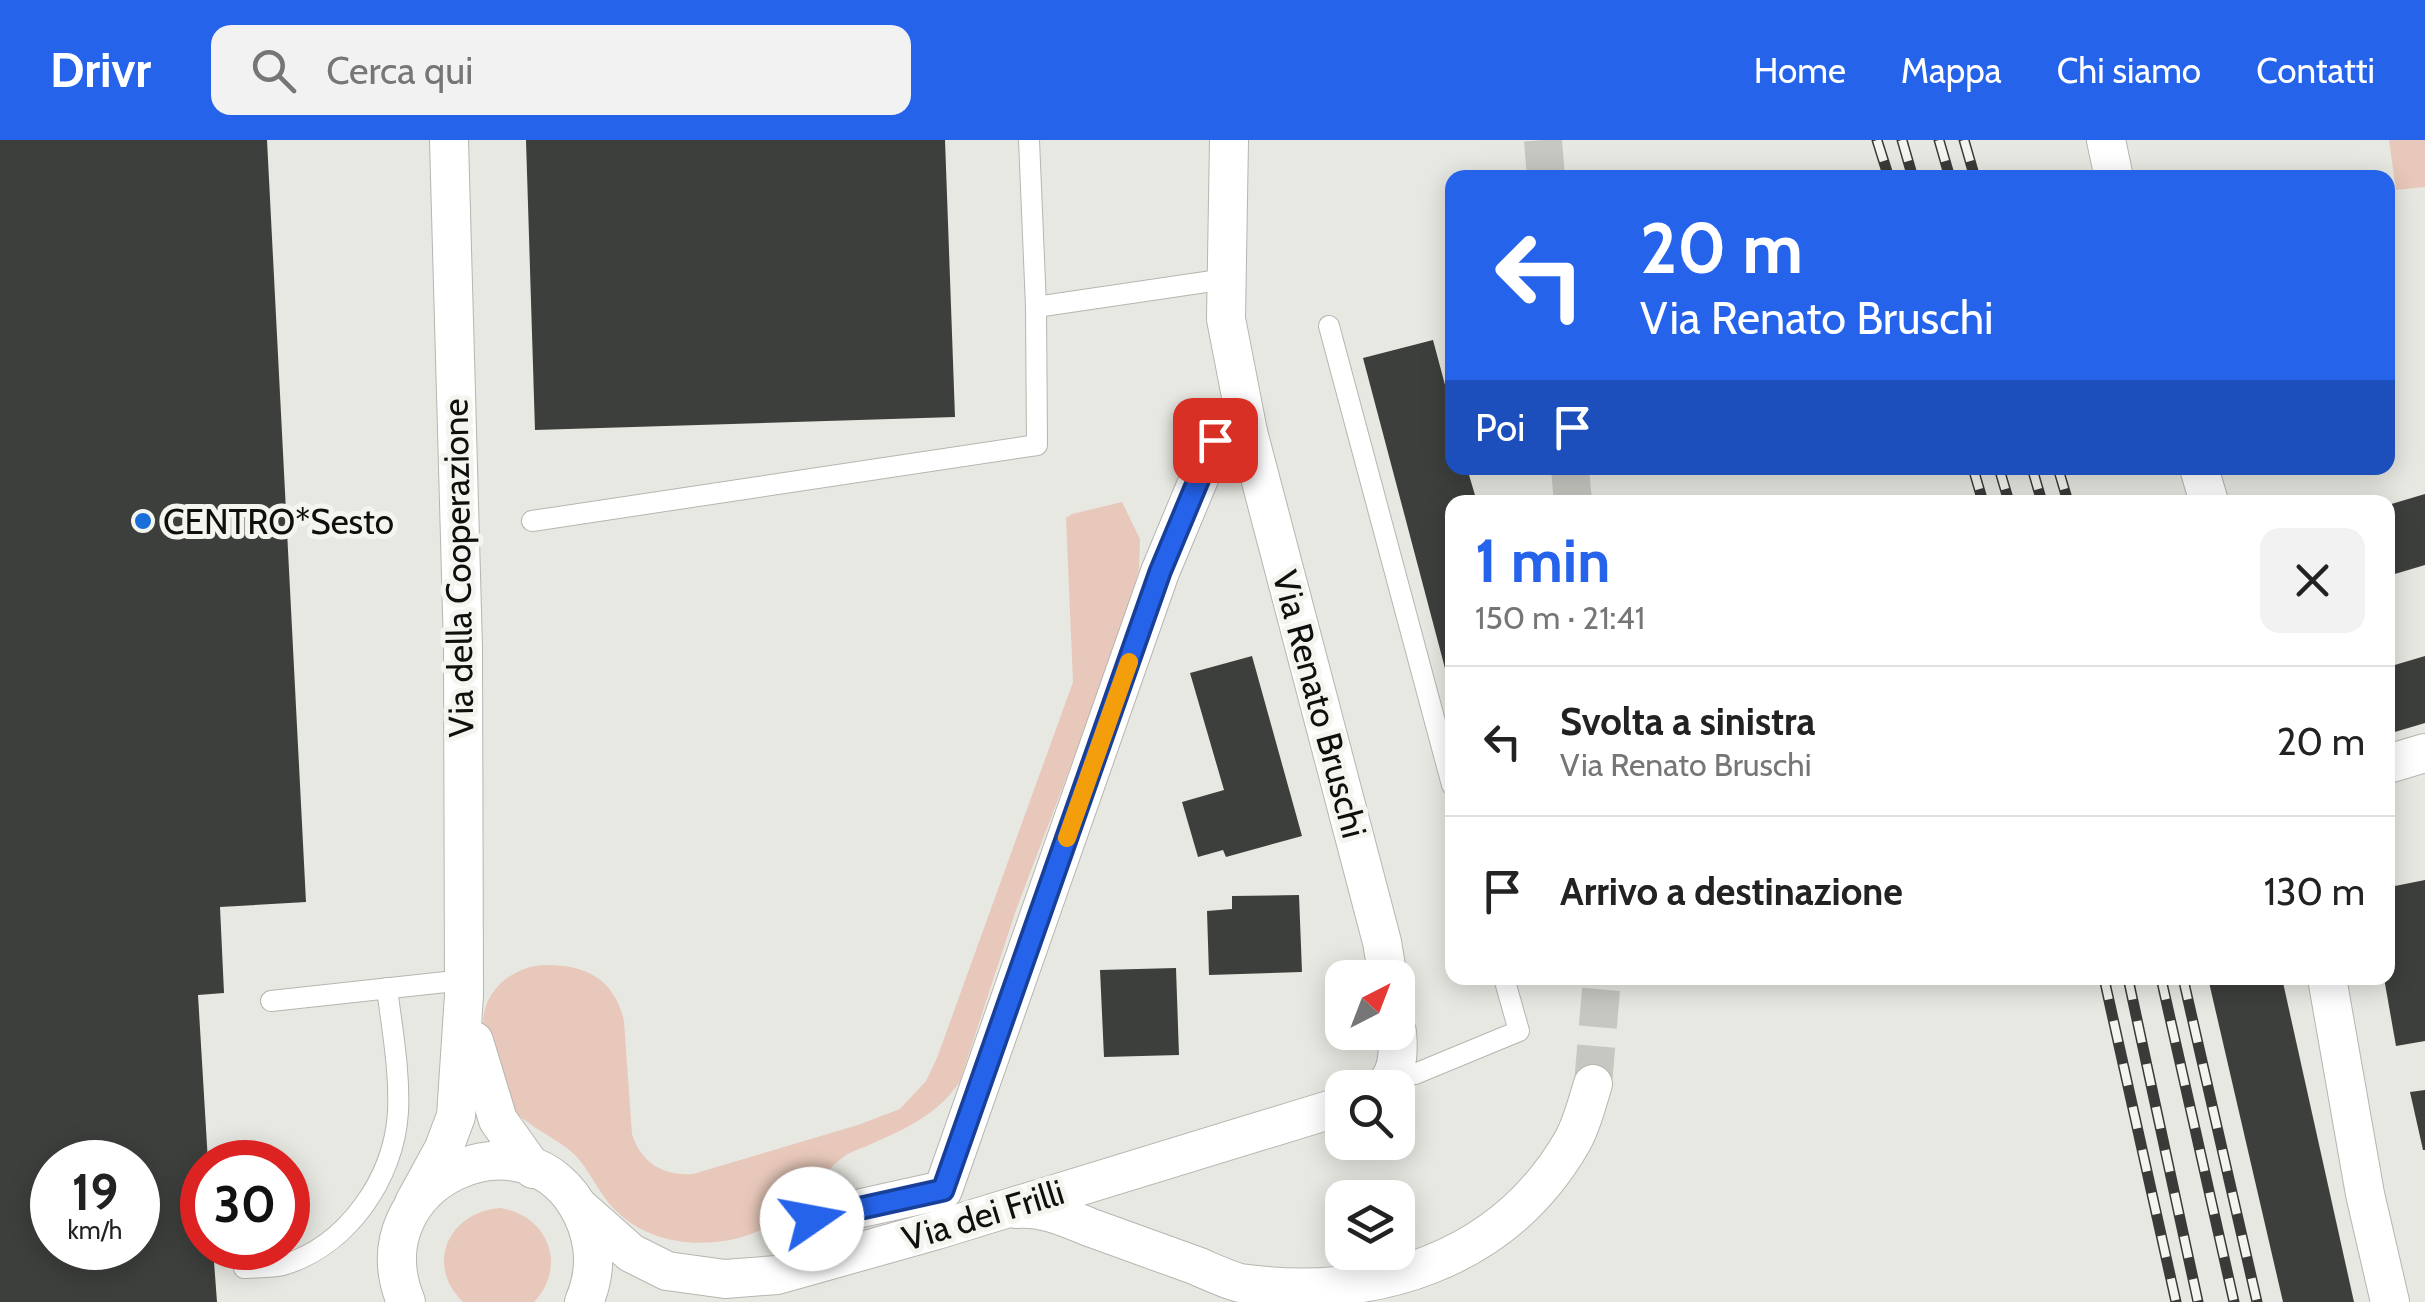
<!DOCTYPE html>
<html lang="it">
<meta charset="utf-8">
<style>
:root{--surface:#fff;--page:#f2f2f2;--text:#222;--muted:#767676;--line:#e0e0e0;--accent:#2563eb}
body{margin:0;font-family:Cabin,sans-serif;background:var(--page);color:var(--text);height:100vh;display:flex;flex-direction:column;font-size:38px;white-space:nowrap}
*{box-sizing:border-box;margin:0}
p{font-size:32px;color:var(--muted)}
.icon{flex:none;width:55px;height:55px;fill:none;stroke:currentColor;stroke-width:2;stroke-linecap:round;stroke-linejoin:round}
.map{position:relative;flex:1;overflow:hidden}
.drawer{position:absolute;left:1445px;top:355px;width:950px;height:490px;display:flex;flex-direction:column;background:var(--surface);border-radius:20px;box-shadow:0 5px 25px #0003}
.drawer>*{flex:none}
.hud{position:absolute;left:1445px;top:30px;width:950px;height:305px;border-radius:20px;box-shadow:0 5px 25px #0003;background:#2563eb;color:#fff;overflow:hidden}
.needle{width:65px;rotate:42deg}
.tools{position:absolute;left:1325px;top:820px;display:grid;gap:20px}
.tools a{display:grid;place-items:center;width:90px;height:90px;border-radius:20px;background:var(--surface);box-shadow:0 5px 25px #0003;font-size:50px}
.speed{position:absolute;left:30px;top:1000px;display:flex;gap:20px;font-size:50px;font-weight:700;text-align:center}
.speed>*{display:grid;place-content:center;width:130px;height:130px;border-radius:50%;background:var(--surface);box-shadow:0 5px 25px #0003;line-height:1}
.speed small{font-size:25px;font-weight:400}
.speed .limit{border:15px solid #d22;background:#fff;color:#111}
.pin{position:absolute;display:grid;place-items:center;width:85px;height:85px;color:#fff;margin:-42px;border-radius:20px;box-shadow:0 5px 15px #0006}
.me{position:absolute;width:110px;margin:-55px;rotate:78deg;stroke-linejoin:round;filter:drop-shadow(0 0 8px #0008)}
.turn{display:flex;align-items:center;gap:35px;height:210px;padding:0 30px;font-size:45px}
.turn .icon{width:130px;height:130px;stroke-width:2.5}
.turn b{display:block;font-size:70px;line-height:85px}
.then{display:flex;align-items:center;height:95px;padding:0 30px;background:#0003;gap:20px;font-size:38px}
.round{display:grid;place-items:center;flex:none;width:105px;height:105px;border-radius:20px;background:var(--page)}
.summary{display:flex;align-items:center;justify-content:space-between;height:170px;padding:0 30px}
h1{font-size:60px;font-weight:700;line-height:75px;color:var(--accent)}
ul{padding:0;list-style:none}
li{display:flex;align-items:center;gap:30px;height:150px;padding:0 30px;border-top:2px solid var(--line)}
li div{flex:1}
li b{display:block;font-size:38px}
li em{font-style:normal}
header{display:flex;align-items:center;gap:60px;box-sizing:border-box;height:140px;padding:0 50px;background:var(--accent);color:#fff}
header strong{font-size:48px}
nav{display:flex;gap:55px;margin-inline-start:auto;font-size:35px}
.search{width:700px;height:90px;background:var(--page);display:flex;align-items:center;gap:25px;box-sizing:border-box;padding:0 35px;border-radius:20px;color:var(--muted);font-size:38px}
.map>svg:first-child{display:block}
.green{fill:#e8c8ba}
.building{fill:#3d3f3c;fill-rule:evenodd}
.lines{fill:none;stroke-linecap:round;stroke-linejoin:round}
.minor-tunnel{stroke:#c7c7c2;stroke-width:38;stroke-dasharray:38 19;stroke-linecap:butt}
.service-casing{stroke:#b6b5b0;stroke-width:22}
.minor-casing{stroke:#b6b5b0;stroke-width:40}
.service{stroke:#fff;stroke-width:20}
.minor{stroke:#fff;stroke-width:38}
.rail-casing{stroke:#3a3a38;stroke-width:11}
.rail{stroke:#f5f5f0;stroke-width:8;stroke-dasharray:22;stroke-linecap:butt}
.route-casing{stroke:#184099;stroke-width:25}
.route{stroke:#2563eb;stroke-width:18}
.slow{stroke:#f59e0b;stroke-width:18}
.poi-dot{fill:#186fd9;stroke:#f5f5f0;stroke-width:4}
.labels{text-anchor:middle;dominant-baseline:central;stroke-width:10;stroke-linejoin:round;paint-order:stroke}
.poi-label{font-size:35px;fill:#0f0f0e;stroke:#f5f5f0;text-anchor:start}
.street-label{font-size:35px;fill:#0f0f0e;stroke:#f5f5f0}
</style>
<header>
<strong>Drivr</strong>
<div class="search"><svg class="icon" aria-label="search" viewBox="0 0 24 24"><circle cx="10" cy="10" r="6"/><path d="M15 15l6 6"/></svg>Cerca qui</div>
<nav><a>Home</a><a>Mappa</a><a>Chi siamo</a><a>Contatti</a></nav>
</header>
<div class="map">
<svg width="2425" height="1162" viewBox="0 0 2425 1162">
<rect width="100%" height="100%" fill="#e8e8e2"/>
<g class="green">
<polygon points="2389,0 2425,0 2425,47 2396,50"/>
<path d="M1122,362L1140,399L1139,429L1122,491L1016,770L960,941C938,975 905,989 869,1005C860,1009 849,1012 842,1018C820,1035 805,1061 783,1077C736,1112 657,1113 615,1070C599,1054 591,1032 575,1015C555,996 518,983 504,958C500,950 498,938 495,929C492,917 486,905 484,893C477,855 511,825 547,825C587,825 615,840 624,881L632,994C641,1023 663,1036 693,1034L858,985L900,969L926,941L937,918L1073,542L1066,378L1072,374Z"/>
<path d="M500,1068C548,1075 568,1126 534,1162H463C424,1124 449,1072 500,1068Z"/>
</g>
<g class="building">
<path d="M0,0H267L306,762L220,767L224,853L198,855L208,1022H202V1108H213L217,1162H0ZM52,1022H138V1108H52Z"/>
<polygon points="526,0 945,0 955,277 535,290"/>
<polygon points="1433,200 1452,271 1452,328 1467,328 1477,362 1452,362 1451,551 1363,218"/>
<polygon points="2425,354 2425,425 2388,436 2388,365"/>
<polygon points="1252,516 1302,696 1226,717 1223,710 1198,717 1182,662 1224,650 1190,533"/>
<polygon points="2425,516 2425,583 2388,594 2388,527"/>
<polygon points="2425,740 2425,901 2396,906 2384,838 2388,838 2388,755 2391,755 2390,747"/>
<polygon points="1299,755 1302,832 1209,835 1207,771 1232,769 1232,756"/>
<polygon points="1176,828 1179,915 1104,917 1100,830"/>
<polygon points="2208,838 2282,838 2354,1162 2283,1162"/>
<polygon points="2425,950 2425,1010 2423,1010 2410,952"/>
</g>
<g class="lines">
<g class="minor-tunnel">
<polyline points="1543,0 1546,38"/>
<polyline points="1570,328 1573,362"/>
<polyline points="1593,944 1602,838"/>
</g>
<g class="service-casing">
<g id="service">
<polyline points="1029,0 1036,167"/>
<polyline points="1329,186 1452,645"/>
<polyline points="532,381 1037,305 1036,167 1226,139"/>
<polyline points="271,861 464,840"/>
<polyline points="1394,936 1415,934 1519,891 1504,838"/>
<path d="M244,1128C256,1127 270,1128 283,1125C347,1106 394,1039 398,972C400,931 392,889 387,848"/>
</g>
</g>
<g class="minor-casing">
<g id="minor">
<polyline points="1229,0 1226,179 1248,292 1382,802 1388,838"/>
<polyline points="2106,0 2114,38"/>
<polyline points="2199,328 2209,362"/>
<polyline points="2388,624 2425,613"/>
<polyline points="2327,838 2365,1054 2390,1162"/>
<polyline points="474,901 498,980 533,1029"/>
<path d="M1384,948C1398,931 1399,914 1397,892"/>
<polyline points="414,1063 444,1008 456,976 464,855 463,508 449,0"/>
<polyline points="579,1067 631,1113 667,1131 725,1139 777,1135 937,1090 1342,966"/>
<path d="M1016,1069C1043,1067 1065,1077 1089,1087C1125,1100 1161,1113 1197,1126C1211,1132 1225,1139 1240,1143C1375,1162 1503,1121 1572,1002C1582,985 1587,963 1593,944"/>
<polyline points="812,1079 943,1050 1160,432 1215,300 1248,292"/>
<path d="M406,1162C356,1041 528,963 582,1074C596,1103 597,1132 584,1162"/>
</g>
</g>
<use href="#service" class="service"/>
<use href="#minor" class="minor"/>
<g class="rail-casing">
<g id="rail">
<polyline points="1877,0 1889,38"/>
<polyline points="1902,0 1913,38"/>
<polyline points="1939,0 1950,38"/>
<polyline points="1964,0 1975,38"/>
<polyline points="1973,328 1983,362"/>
<polyline points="1999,328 2009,362"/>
<polyline points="2032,328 2042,362"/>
<polyline points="2058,328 2068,362"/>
<polyline points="2104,838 2176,1162"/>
<polyline points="2128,838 2198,1162"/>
<polyline points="2161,838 2234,1162"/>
<polyline points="2183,838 2257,1162"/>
</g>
</g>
<use href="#rail" class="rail"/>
</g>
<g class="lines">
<g class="route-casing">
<polyline id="route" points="812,1079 943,1050 1160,432 1215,300"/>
</g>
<use href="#route" class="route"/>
<polyline class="slow" points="1067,698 1129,522"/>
</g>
<circle class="poi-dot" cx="143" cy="381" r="10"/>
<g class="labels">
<g class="poi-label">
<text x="163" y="381">CENTRO*Sesto</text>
</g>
<g class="street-label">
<text transform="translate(458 428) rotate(-91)">Via della Cooperazione</text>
<text transform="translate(1320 564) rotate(75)">Via Renato Bruschi</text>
<text transform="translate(983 1075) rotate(-17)">Via dei Frilli</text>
</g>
</g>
</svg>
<div class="tools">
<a><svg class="needle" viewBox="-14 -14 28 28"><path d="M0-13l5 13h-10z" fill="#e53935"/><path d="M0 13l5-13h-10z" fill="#767676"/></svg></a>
<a><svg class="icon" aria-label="search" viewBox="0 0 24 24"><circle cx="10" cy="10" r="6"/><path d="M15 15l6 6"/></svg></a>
<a><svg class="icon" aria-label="layers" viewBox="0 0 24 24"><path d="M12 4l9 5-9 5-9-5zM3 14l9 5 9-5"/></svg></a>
</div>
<div class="speed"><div>19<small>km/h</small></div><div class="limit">30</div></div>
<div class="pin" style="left:1215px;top:300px;background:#d93025"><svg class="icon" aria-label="arrive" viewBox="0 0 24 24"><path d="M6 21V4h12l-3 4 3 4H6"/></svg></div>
<svg class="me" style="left:812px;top:1079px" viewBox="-20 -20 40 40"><circle r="19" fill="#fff"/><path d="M0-13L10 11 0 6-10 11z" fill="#2563eb"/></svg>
<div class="hud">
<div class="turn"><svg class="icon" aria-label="left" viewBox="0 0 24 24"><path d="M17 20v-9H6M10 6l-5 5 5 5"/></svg><div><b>20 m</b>Via Renato Bruschi</div></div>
<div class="then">Poi<svg class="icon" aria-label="arrive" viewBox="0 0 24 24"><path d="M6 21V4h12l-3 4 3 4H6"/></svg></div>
</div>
<section class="drawer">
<div class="summary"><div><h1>1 min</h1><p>150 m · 21:41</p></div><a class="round"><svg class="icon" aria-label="close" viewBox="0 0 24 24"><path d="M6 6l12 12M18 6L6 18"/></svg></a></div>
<ul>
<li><svg class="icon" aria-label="left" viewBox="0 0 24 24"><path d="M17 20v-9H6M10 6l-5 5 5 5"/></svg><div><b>Svolta a sinistra</b><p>Via Renato Bruschi</p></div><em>20 m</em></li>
<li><svg class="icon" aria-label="arrive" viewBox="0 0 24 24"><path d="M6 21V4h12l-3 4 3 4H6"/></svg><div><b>Arrivo a destinazione</b></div><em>130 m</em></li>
</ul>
</section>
</div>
